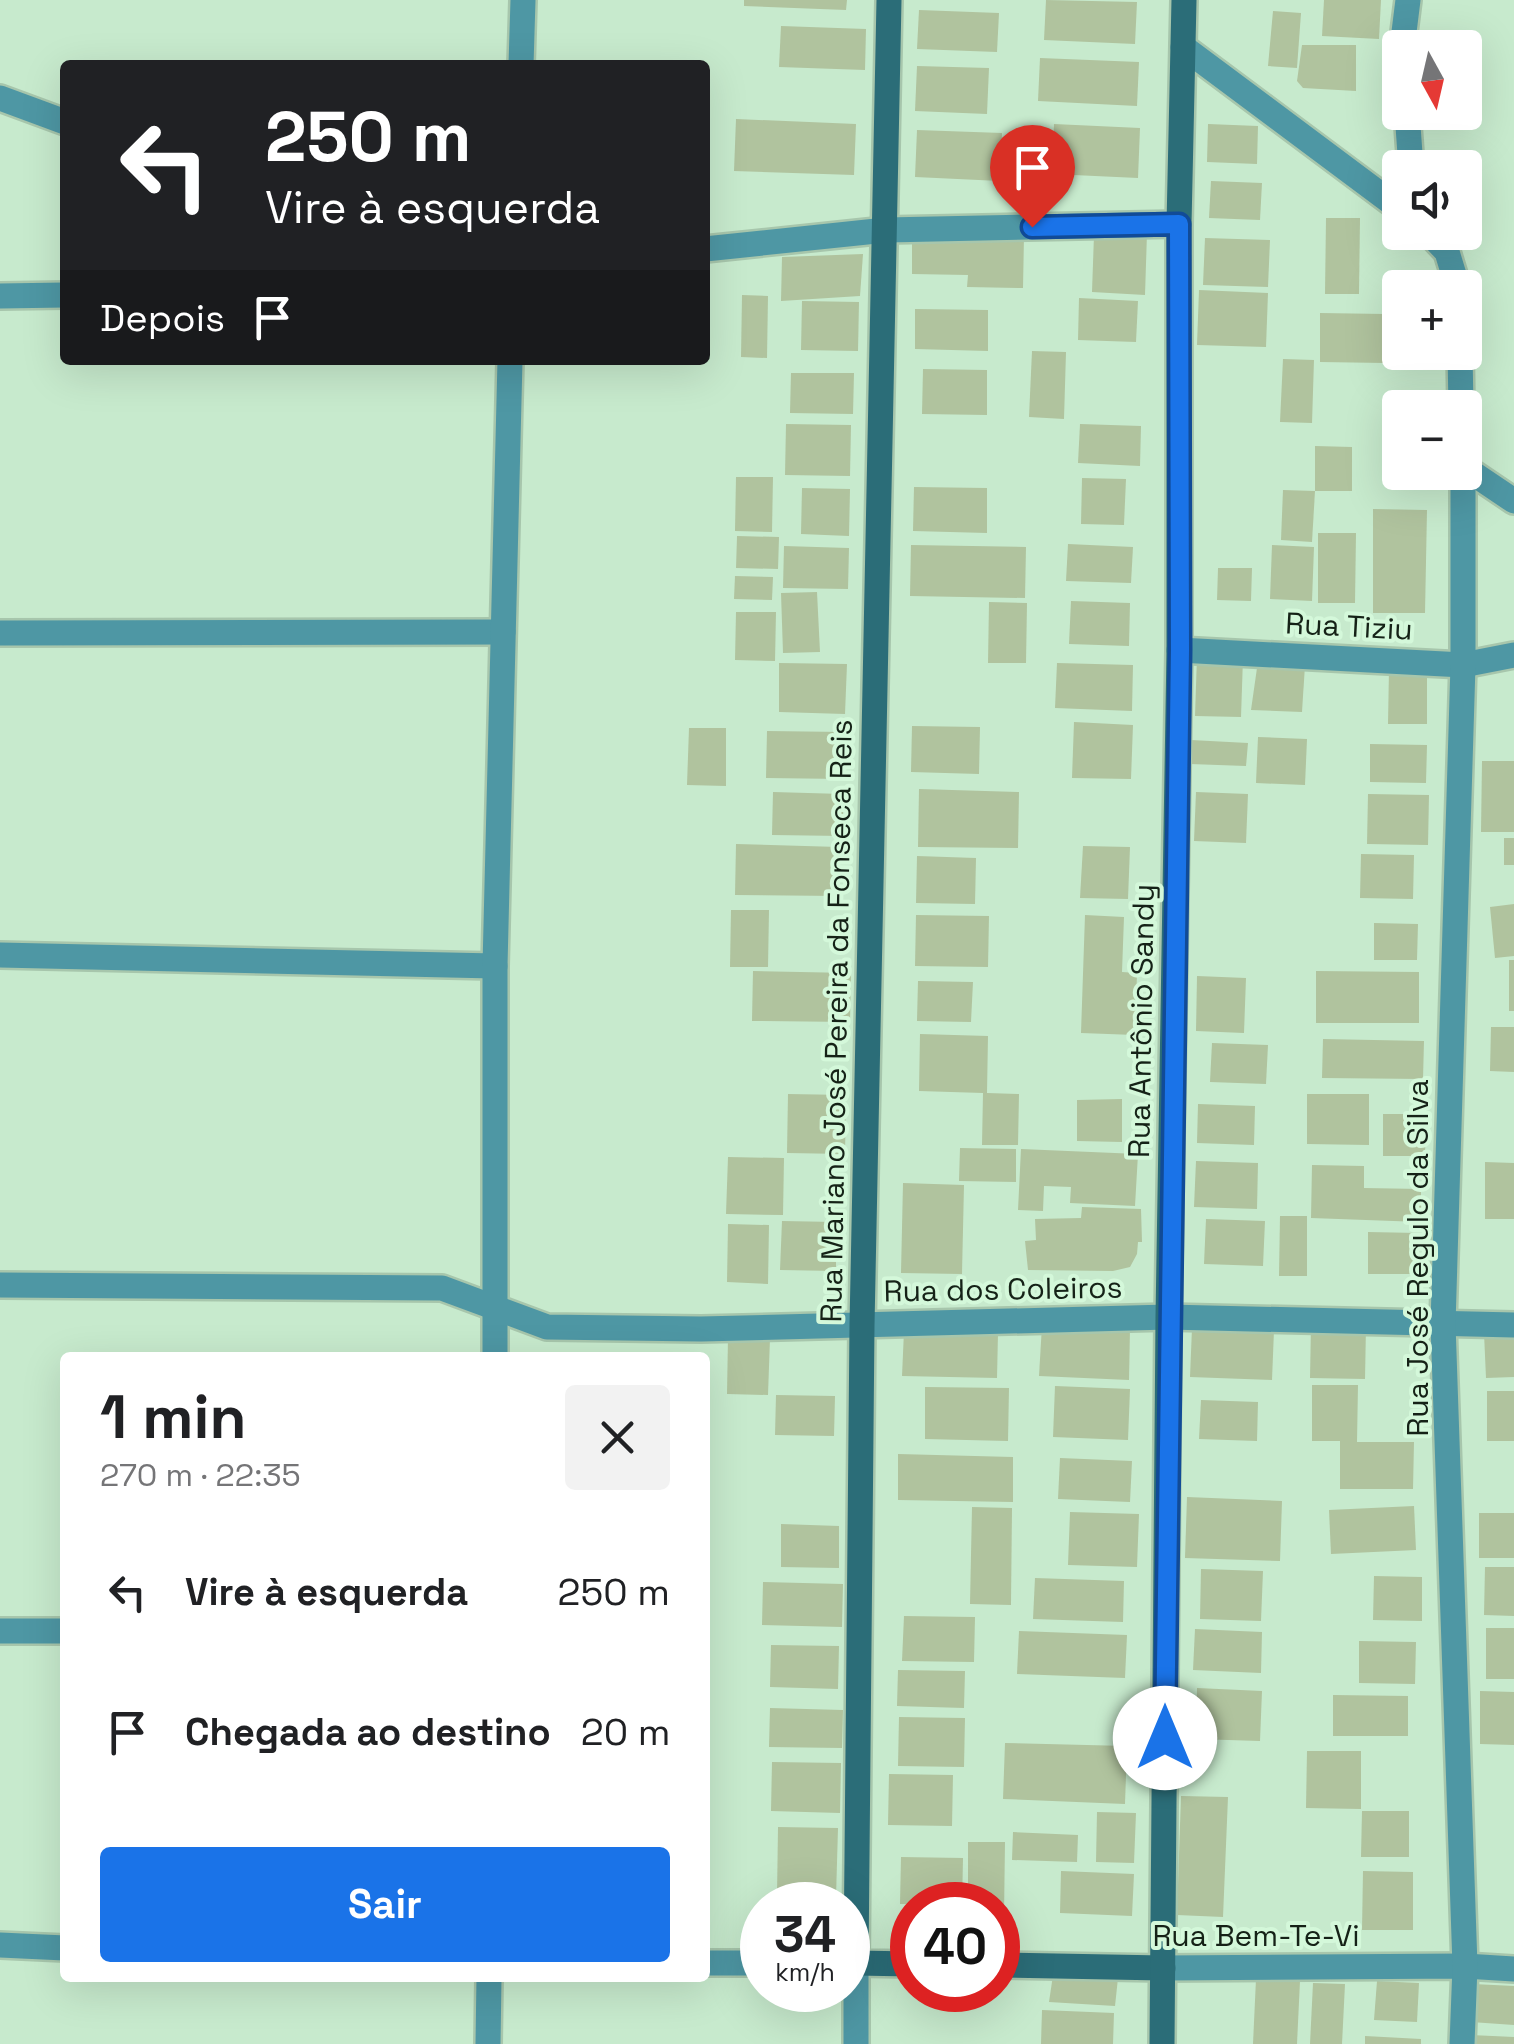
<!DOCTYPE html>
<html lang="pt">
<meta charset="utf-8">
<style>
:root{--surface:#fff;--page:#f2f2f2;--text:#202124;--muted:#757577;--accent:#1a73e8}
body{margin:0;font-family:"Space Grotesk",sans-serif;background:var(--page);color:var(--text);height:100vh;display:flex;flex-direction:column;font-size:38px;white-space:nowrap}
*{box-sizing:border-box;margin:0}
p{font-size:32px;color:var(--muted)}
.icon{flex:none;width:55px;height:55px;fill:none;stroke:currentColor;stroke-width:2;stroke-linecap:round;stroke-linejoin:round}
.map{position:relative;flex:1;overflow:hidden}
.sheet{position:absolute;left:60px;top:1352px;width:650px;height:630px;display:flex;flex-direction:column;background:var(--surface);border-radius:10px;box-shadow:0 10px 40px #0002}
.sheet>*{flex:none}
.banner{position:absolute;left:60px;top:60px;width:650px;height:305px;border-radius:10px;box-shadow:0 10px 40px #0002;background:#202124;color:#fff;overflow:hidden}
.needle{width:65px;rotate:172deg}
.fabs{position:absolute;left:1382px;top:30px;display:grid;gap:20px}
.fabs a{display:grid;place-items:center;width:100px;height:100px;border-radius:10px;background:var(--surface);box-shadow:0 10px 40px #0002;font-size:50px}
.speed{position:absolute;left:740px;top:1882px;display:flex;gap:20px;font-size:50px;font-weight:700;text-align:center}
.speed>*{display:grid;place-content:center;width:130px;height:130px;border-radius:50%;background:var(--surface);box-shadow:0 10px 40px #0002;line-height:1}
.speed small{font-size:25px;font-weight:400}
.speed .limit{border:15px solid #d22;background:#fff;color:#111}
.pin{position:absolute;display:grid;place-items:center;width:85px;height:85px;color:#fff;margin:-102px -42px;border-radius:50% 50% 50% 0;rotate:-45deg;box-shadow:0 0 10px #0007}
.pin .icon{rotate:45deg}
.me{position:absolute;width:110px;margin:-55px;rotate:0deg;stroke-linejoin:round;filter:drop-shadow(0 0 8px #0008)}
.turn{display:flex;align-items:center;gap:35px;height:210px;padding:0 40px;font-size:45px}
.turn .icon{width:130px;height:130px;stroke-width:2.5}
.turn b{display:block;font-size:70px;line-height:85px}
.then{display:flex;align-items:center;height:95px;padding:0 40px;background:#0003;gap:20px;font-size:38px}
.round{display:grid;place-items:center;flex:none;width:105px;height:105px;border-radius:10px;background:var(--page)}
.head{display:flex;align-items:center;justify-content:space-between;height:170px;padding:0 40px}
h1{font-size:60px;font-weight:600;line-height:75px}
.primary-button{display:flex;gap:20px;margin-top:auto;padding:20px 40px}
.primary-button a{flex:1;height:115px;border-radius:10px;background:var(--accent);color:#fff;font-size:40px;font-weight:600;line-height:115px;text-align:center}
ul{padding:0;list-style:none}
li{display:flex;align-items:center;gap:30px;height:140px;padding:0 40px}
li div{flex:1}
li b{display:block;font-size:38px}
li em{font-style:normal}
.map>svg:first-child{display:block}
.building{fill:#b0c39e}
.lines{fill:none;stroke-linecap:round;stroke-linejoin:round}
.street-casing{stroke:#a7c6ac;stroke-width:30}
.secondary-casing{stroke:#a7c6ac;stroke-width:30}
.street{stroke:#4e97a4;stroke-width:25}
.secondary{stroke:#2b6d78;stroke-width:25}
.route-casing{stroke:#114b97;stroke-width:25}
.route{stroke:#1a73e8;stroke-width:18}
.labels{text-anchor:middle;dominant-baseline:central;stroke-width:8;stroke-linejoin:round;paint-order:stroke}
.street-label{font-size:30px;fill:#152217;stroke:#d4f8da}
</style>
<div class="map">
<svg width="1514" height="2044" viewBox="0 0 1514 2044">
<rect width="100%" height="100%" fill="#c7eacd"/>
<g class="building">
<polygon points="744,0 847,0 846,10 744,6"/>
<polygon points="1046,0 1137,2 1135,44 1044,40"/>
<polygon points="1324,0 1381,0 1379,39 1322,36"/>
<polygon points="919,10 999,13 997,52 917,49"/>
<polygon points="1273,11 1301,13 1297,68 1268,66"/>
<polygon points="781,26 866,29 865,70 779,67"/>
<polygon points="1302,45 1356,45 1356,91 1303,88 1297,81"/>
<polygon points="1040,58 1139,62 1137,106 1038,101"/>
<polygon points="917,66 989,68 987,114 915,111"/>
<polygon points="736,119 856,124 854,175 734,171"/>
<polygon points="1054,124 1140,128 1138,178 1052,174"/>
<polygon points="1208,124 1258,126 1257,164 1207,162"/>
<polygon points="917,130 1002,133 1000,181 915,177"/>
<polygon points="1211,181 1262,183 1260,220 1209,218"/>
<polygon points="1326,218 1360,218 1359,294 1325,294"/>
<polygon points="1147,233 1145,295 1092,292 1094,235"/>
<polygon points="912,234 1024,236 1023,288 967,287 968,275 912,274"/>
<polygon points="1205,238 1270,240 1268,287 1203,285"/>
<polygon points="863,254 860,296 781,301 782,257"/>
<polygon points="1199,290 1268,293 1266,347 1197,345"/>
<polygon points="742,295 768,296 767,358 741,357"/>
<polygon points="1079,298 1138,301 1136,342 1078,340"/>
<polygon points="802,301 859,302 858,351 801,350"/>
<polygon points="915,309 988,310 988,351 915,349"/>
<polygon points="1320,313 1385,314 1385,363 1320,362"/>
<polygon points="1032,351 1066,352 1064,419 1029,417"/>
<polygon points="1283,359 1314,360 1312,423 1280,422"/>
<polygon points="923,369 987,370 987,415 922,414"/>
<polygon points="791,373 854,373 853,414 790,413"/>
<polygon points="786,424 851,425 850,476 785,475"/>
<polygon points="1080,424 1141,426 1140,466 1078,463"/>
<polygon points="1315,446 1352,447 1352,491 1315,491"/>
<polygon points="736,477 773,477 772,532 735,531"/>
<polygon points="1082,478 1126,479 1124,525 1081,524"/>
<polygon points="914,487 987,488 987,533 913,531"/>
<polygon points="802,488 850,489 849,536 801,534"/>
<polygon points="1283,490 1315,491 1312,542 1281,540"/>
<polygon points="1373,509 1427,510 1425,613 1373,613"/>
<polygon points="1318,533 1356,533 1355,603 1318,603"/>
<polygon points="737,536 779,537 778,569 736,568"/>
<polygon points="1068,544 1133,547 1131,583 1066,581"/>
<polygon points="911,545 1026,547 1025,598 910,596"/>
<polygon points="1272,545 1314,547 1312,601 1270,599"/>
<polygon points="784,546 849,548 848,589 783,588"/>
<polygon points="1218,568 1252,568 1251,601 1217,600"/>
<polygon points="735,576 773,577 772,600 734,599"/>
<polygon points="817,592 820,652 783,653 781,593"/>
<polygon points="1071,601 1130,603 1129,646 1069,644"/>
<polygon points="989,602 1027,603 1026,663 988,663"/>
<polygon points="736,612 776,612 775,661 735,660"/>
<polygon points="1197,656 1243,658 1241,717 1195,716"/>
<polygon points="1258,661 1305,665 1302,712 1251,710"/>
<polygon points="779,663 847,664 845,714 779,712"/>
<polygon points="1057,663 1133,665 1132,711 1055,708"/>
<polygon points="1389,669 1427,670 1427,724 1388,724"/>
<polygon points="1074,722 1133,725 1131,779 1072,778"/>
<polygon points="912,726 980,727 979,774 911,772"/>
<polygon points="689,728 726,728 726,786 687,785"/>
<polygon points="767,731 844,732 843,779 766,778"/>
<polygon points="1258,737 1307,739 1305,785 1256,783"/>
<polygon points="1191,740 1248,743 1246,766 1190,764"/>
<polygon points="1370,744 1427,745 1426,783 1370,782"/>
<polygon points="1482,761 1514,761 1514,832 1481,832"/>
<polygon points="919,789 1019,792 1018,848 918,847"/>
<polygon points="773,792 843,794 843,836 772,835"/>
<polygon points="1196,792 1248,794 1246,843 1194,841"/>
<polygon points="1368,794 1429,795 1428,845 1367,844"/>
<rect x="1504" y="838" width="10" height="27"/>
<polygon points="736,844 839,847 839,896 735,895"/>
<polygon points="1083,846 1130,847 1128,899 1080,898"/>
<polygon points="1361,854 1414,855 1413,899 1360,898"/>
<polygon points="917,856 976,858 975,904 916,903"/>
<polygon points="1514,904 1514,956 1495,958 1490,907"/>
<polygon points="731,910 769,910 768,967 730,967"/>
<polygon points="916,915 989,916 988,967 915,966"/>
<polygon points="1085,915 1124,917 1122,972 1137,973 1135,1035 1081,1033"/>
<polygon points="1374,923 1418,924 1417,960 1374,960"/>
<rect x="1509" y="960" width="5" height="51"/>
<polygon points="753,971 851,973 850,1022 752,1021"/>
<polygon points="1316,971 1419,972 1419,1023 1316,1023"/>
<polygon points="1197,976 1246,978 1244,1033 1196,1031"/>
<polygon points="918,981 973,982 971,1022 917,1021"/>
<polygon points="1491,1027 1514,1027 1514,1072 1490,1071"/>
<polygon points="920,1034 988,1036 987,1093 1019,1094 1018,1145 982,1145 983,1093 919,1091"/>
<polygon points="1323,1039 1424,1041 1423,1079 1322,1078"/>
<polygon points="1212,1043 1268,1045 1266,1084 1210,1082"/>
<polygon points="788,1094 846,1095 845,1154 787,1153"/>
<polygon points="1307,1094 1369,1094 1369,1145 1307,1144"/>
<polygon points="1122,1099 1122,1142 1077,1141 1077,1100"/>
<polygon points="1198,1104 1255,1106 1254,1145 1197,1143"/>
<polygon points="1383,1114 1426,1114 1425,1156 1383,1156"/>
<polygon points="960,1148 1016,1149 1016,1182 959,1181"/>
<polygon points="1021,1149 1138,1154 1135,1206 1070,1203 1071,1187 1044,1186 1043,1211 1018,1210"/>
<polygon points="728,1157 784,1158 783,1215 726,1214"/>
<polygon points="1196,1161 1258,1163 1257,1209 1194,1207"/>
<polygon points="1485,1162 1514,1163 1514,1219 1485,1219"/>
<polygon points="1312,1165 1364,1166 1364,1188 1421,1189 1421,1222 1311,1218"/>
<polygon points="903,1183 964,1185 962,1274 901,1273"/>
<polygon points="1082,1207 1141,1209 1142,1242 1138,1242 1137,1254 1130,1267 1113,1271 1028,1270 1025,1241 1036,1240 1035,1219 1081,1218"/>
<polygon points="1280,1216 1307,1216 1307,1276 1279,1276"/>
<polygon points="1206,1219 1265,1221 1263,1266 1204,1264"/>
<polygon points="782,1221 836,1222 836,1271 780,1270"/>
<polygon points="728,1224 769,1225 768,1284 727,1282"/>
<polygon points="1368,1232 1418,1233 1418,1274 1368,1274"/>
<polygon points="1042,1325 1130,1328 1129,1380 1039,1376"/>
<polygon points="1311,1325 1366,1326 1365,1379 1310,1378"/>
<polygon points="1192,1328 1274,1330 1272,1380 1190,1377"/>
<polygon points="904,1331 998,1333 997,1378 902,1376"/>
<polygon points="1514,1332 1514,1377 1486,1378 1484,1333"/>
<polygon points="728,1337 770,1338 768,1395 727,1394"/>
<polygon points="1312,1385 1358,1385 1357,1442 1414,1442 1413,1489 1340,1489 1340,1441 1312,1441"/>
<polygon points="1055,1386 1130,1389 1128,1440 1053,1437"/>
<polygon points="925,1387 1009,1388 1008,1441 925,1439"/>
<rect x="1487" y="1391" width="27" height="50"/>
<polygon points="776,1395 835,1396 834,1436 775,1435"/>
<polygon points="1201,1400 1258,1402 1257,1441 1199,1439"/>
<polygon points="898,1454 1013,1457 1013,1502 898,1500"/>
<polygon points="1060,1458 1132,1461 1130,1502 1058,1499"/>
<polygon points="1187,1497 1282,1501 1280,1561 1185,1558"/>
<polygon points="1414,1506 1416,1550 1331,1554 1329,1510"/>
<polygon points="972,1507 1012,1508 1011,1605 970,1604"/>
<polygon points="1070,1512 1139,1514 1137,1567 1068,1565"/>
<rect x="1479" y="1513" width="35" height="45"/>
<polygon points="781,1524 839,1526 839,1568 781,1567"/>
<polygon points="1485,1567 1514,1567 1514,1616 1484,1615"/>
<polygon points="1201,1569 1263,1571 1261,1621 1200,1619"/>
<polygon points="1374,1576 1422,1577 1422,1621 1373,1620"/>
<polygon points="1035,1578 1124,1581 1123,1622 1033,1619"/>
<polygon points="763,1582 843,1584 842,1627 762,1625"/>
<polygon points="904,1616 975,1617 974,1662 902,1661"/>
<rect x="1486" y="1628" width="28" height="51"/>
<polygon points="1195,1629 1262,1632 1261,1673 1193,1670"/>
<polygon points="1019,1631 1127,1635 1125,1678 1017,1674"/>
<polygon points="1359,1641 1416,1642 1415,1684 1359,1683"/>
<polygon points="771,1645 839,1646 838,1689 770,1687"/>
<polygon points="898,1670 965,1671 964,1708 897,1706"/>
<polygon points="1197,1688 1262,1691 1260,1741 1196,1739"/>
<polygon points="1480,1691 1514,1692 1514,1745 1480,1744"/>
<polygon points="1333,1695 1408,1696 1408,1736 1333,1736"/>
<polygon points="770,1708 843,1710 842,1748 769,1747"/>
<polygon points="899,1717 965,1718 964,1767 898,1766"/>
<polygon points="1005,1743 1127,1746 1125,1804 1003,1799"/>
<polygon points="1307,1751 1361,1751 1361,1809 1306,1808"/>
<polygon points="772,1762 841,1763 840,1813 771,1811"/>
<polygon points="889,1774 953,1775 952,1826 888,1825"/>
<polygon points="1181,1796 1228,1797 1223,1917 1177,1915"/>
<polygon points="1362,1811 1409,1811 1409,1857 1361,1857"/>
<polygon points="1097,1812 1136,1813 1134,1863 1096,1862"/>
<polygon points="778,1827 838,1828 836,1897 777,1896"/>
<polygon points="1013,1832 1078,1835 1077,1862 1012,1860"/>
<polygon points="968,1842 1005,1842 1004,1916 998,1916 998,1905 968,1905"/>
<polygon points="901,1857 963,1858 962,1905 900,1904"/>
<polygon points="1061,1871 1134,1874 1132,1916 1060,1913"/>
<polygon points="1363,1871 1413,1872 1413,1930 1362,1930"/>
<polygon points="1053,1975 1118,1978 1115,2006 1049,2002"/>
<polygon points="1256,1979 1300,1981 1297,2044 1253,2044"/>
<polygon points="1377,1981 1419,1983 1417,2022 1374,2020"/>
<polygon points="1313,1983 1345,1984 1342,2044 1310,2044"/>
<polygon points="1473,1984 1514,1986 1514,2025 1471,2022"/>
<polygon points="1042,2010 1114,2013 1113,2044 1041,2044"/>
<polygon points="1471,2035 1514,2037 1514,2044 1471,2044"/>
<polygon points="1365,2036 1421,2039 1421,2044 1365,2044"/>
</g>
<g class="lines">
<g class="street-casing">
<g id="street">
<polyline points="1183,47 1400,209"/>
<polyline points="1402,48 1408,0"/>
<polyline points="521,65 523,0"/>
<polyline points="0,98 65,122"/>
<polyline points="1407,112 1411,168"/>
<polyline points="1428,232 1447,252 1458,288"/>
<polyline points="705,249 886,230 1179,224"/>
<polyline points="0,296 65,295"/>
<polyline points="1460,352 1461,408"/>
<polyline points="1465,468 1514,501"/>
<polyline points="0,633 503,632"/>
<polyline points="1179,650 1463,665 1514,655"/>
<polyline points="0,955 495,966"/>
<polyline points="0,1285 442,1288 547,1327 701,1329 1168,1317 1514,1325"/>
<polyline points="495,1358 495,966 510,360"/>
<polyline points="0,1631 65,1631"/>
<polyline points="0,1945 65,1948"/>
<polyline points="705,1963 762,1963"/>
<polyline points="848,1963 856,1963 856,2044"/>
<polyline points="1163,1968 1465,1966 1514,1969"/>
<polyline points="488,2044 489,1978"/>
<polyline points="1462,2044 1465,1966 1443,1324 1463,665 1463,472"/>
</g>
</g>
<g class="secondary-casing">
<g id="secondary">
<polyline points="889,0 862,1325 856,1963 912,1964"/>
<polyline points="998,1965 1163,1968"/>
<polyline points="1162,2044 1168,1317 1179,650 1179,224 1184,0"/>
</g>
</g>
<use href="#street" class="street"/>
<use href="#secondary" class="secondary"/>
</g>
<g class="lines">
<g class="route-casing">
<polyline id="route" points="1032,227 1179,224 1180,650 1165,1738"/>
</g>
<use href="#route" class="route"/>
</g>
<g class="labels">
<g class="street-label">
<text transform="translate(1349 626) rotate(3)">Rua Tiziu</text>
<text transform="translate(836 1021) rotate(-89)">Rua Mariano José Pereira da Fonseca Reis</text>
<text transform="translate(1141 1021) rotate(-89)">Rua Antônio Sandy</text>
<text transform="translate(1417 1258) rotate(-90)">Rua José Regulo da Silva</text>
<text transform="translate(1003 1289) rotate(-1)">Rua dos Coleiros</text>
<text x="1256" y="1935">Rua Bem-Te-Vi</text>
</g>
</g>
</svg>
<div class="fabs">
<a><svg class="needle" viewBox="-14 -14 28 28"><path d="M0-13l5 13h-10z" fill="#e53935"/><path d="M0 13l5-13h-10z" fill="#757577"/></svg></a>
<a><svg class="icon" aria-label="sound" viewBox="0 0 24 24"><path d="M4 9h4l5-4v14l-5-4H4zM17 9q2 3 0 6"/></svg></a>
<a>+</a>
<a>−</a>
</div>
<div class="speed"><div>34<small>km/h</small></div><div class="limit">40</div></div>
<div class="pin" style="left:1032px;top:227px;background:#d93025"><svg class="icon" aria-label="arrive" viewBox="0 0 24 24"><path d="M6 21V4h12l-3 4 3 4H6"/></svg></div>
<svg class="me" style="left:1165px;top:1738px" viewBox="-20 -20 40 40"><circle r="19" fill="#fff"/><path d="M0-13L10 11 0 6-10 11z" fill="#1a73e8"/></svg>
<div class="banner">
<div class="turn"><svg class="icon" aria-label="left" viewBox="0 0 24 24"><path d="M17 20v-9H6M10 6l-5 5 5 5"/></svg><div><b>250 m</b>Vire à esquerda</div></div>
<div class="then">Depois<svg class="icon" aria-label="arrive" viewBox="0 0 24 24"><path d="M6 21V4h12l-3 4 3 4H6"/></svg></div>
</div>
<section class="sheet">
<div class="head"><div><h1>1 min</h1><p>270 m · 22:35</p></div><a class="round"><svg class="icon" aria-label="close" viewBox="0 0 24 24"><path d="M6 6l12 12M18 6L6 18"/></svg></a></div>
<ul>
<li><svg class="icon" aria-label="left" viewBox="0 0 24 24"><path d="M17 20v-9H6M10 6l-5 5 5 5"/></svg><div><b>Vire à esquerda</b></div><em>250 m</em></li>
<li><svg class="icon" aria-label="arrive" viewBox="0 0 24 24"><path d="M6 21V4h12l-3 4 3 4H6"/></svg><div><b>Chegada ao destino</b></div><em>20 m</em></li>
</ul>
<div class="primary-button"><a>Sair</a></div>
</section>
</div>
